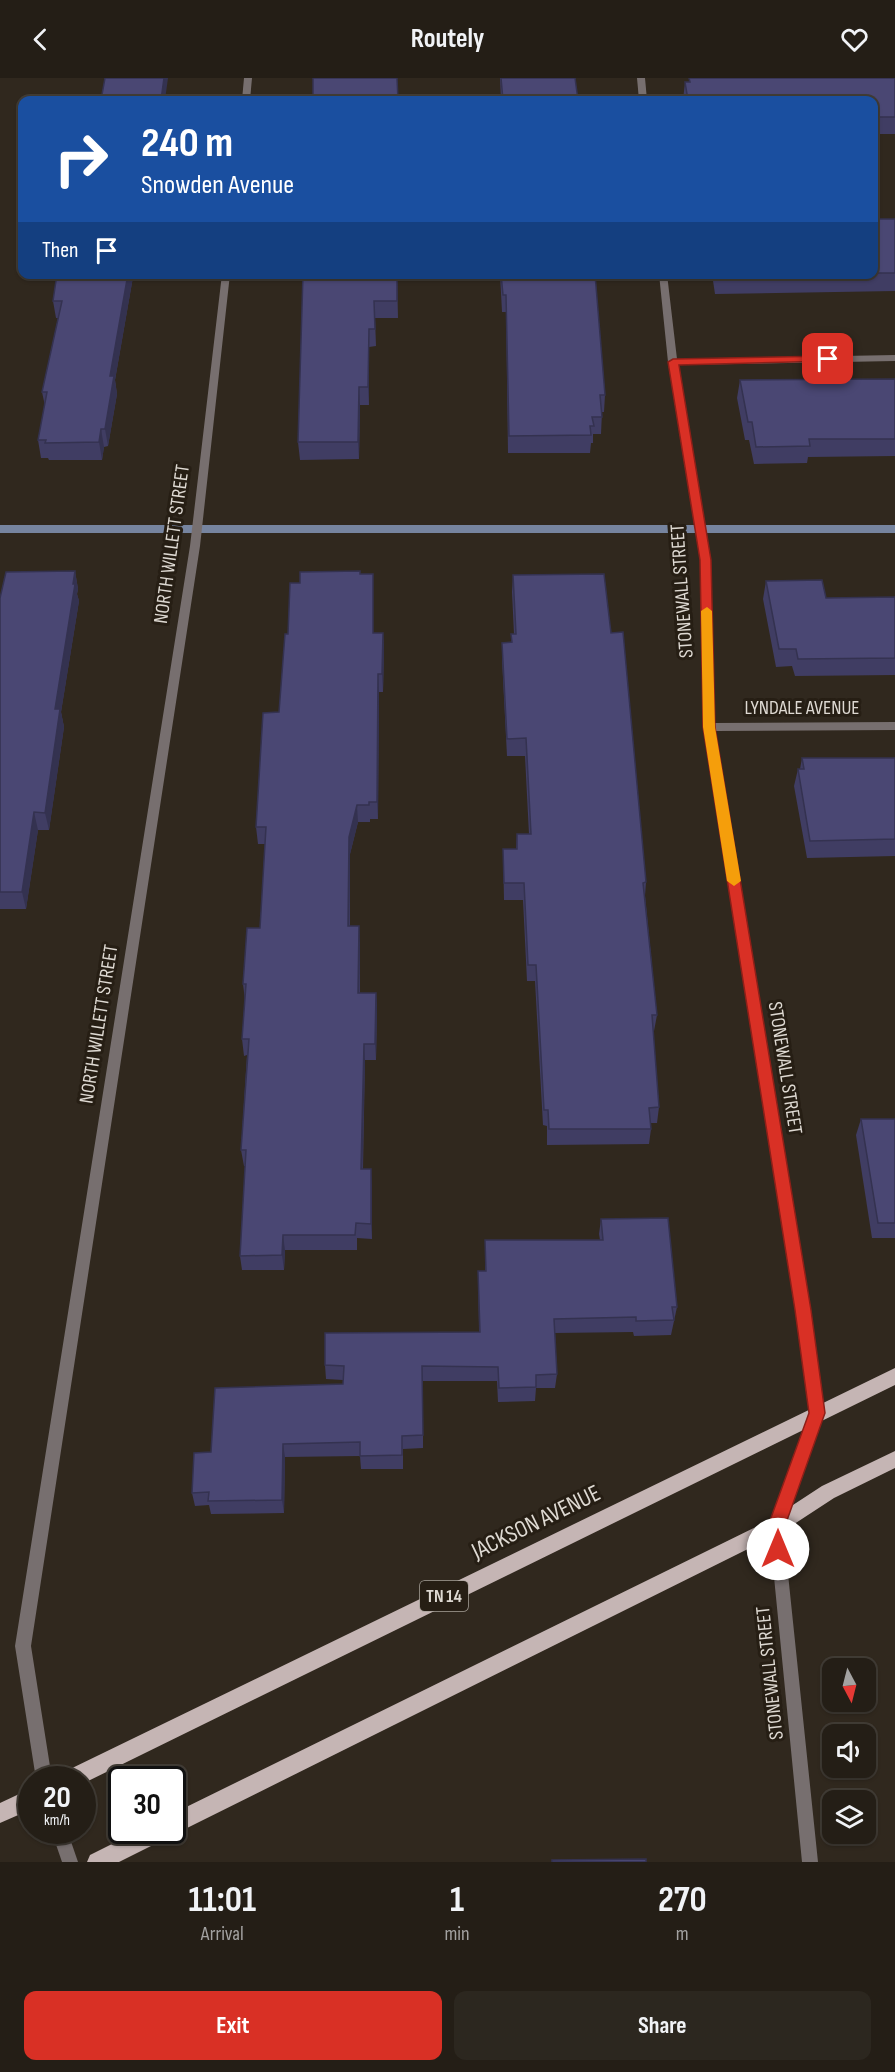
<!DOCTYPE html>
<style>
:root{--surface:#241e16;--page:#2c271f;--text:#f1f3f6;--muted:#a3a2a1;--line:#413c35;--accent:#d93025}
body{margin:0;font-family:"Sofia Sans Condensed",sans-serif;background:var(--page);color:var(--text);height:100vh;display:flex;flex-direction:column;font-size:22px;white-space:nowrap}
*{box-sizing:border-box;margin:0}
p{font-size:20px;color:var(--muted)}
.icon{flex:none;width:33px;height:33px;fill:none;stroke:currentColor;stroke-width:2;stroke-linecap:round;stroke-linejoin:round}
.map{position:relative;height:1784px;overflow:hidden}
.drawer{display:flex;flex-direction:column;background:var(--surface);flex:1}
.drawer>*{flex:none}
.top-card{position:absolute;left:18px;top:18px;width:860px;height:183px;border-radius:12px;box-shadow:0 2px 4px #0004,0 0 0 2px var(--line);background:#1a4fa0;color:#fff;overflow:hidden}
.needle{width:39px;rotate:173deg}
.tools{position:absolute;left:822px;top:1580px;display:grid;gap:12px}
.tools a{display:grid;place-items:center;width:54px;height:54px;border-radius:12px;background:var(--surface);box-shadow:0 2px 4px #0004,0 0 0 2px var(--line);font-size:30px}
.speed{position:absolute;left:18px;top:1688px;display:flex;gap:12px;font-size:30px;font-weight:700;text-align:center}
.speed>*{display:grid;place-content:center;width:78px;height:78px;border-radius:50%;background:var(--surface);box-shadow:0 2px 4px #0004,0 0 0 2px var(--line);line-height:1}
.speed small{font-size:15px;font-weight:400}
.speed .limit{border:3px solid #111;border-radius:9px;background:#fff;color:#111}
.pin{position:absolute;display:grid;place-items:center;width:51px;height:51px;color:#fff;margin:-26px;border-radius:12px;box-shadow:0 3px 9px #0006}
.me{position:absolute;width:66px;margin:-33px;rotate:0deg;stroke-linejoin:round;filter:drop-shadow(0 0 4px #0008)}
.turn{display:flex;align-items:center;gap:21px;height:126px;padding:0 24px;font-size:27px}
.turn .icon{width:78px;height:78px;stroke-width:2.5}
.turn b{display:block;font-size:42px;line-height:51px}
.then{display:flex;align-items:center;height:57px;padding:0 24px;background:#0003;gap:12px;font-size:22px}
.eta{display:flex;justify-content:space-evenly;align-items:center;height:102px;text-align:center}
.eta b{font-size:36px;font-weight:700;line-height:42px}
.button{display:flex;gap:12px;margin-top:auto;padding:12px 24px}
.button a{flex:1;height:69px;border-radius:12px;background:var(--accent);color:#fff;font-size:24px;font-weight:700;line-height:69px;text-align:center}
.button a+a{background:var(--page);color:var(--text)}
header{display:flex;justify-content:space-between;align-items:center;height:78px;padding:0 24px;background:var(--surface);font-size:27px;font-weight:700}
.map>svg:first-child{display:block}
.lines{fill:none;stroke-linecap:round;stroke-linejoin:round}
.stream{fill:#76849f;fill-rule:evenodd}
.street{fill:#776f6f;fill-rule:evenodd}
.primary{fill:#c5b5b4;fill-rule:evenodd}
.wall{fill:#403d63}
.shaded-wall{fill:#343250}
.building{fill:#4a4773;stroke:#343250;stroke-width:1.5}
.route{fill:#d93025;stroke:#8d1f18;stroke-width:1.5}
.slow{fill:#f59e0b}
.labels{text-anchor:middle;dominant-baseline:central;stroke-width:6;stroke-linejoin:round;paint-order:stroke}
.shield{fill:#261e14;stroke:#a7a199;stroke-width:1.5}
.shield-label{font-size:18px;font-weight:bold;fill:#ded9d2}
.street-label{font-size:20px;fill:#ded9d2;stroke:#261e14}
.near-street-label{font-size:24px;fill:#ded9d2;stroke:#261e14}
</style>
<header><svg class="icon" aria-label="back" viewBox="0 0 24 24"><path d="M15 5l-7 7 7 7"/></svg>Routely<svg class="icon" aria-label="heart" viewBox="0 0 24 24"><path d="M12 20l-8-8c-3-5 5-10 8-4 3-6 11-1 8 4z"/></svg></header>
<div class="map">
<svg width="895" height="1784" viewBox="0 0 895 1784">
<rect width="100%" height="100%" fill="#30281e"/>
<g class="lines">
<rect class="stream" x="0" y="447" width="895" height="8"/>
<g class="street">
<polygon points="244,0 252,0 250,22 242,22"/>
<polygon points="637,0 645,0 647,22 639,22"/>
<polygon points="222,196 230,196 200,468 31,1568 52,1701 36,1701 15,1568 190,468"/>
<polygon points="659,196 667,196 677,281 895,277 895,283 678,287 710,482 714,645 895,644 895,652 715,653 810,1232 824,1335 783,1448 818,1784 802,1784 769,1448 810,1335 796,1232 704,649 700,482 668,284"/>
<polygon points="51,1752 67,1752 78,1784 62,1784"/>
</g>
<g class="primary">
<polygon points="895,1290 895,1307 82,1706 82,1701 61,1701 64,1694"/>
<polygon points="895,1373 895,1390 834,1420 782,1454 179,1754 170,1756 169,1759 119,1784 87,1784 90,1777 140,1752 172,1752 172,1736 770,1442 822,1408"/>
<polygon points="32,1710 32,1731 0,1745 0,1725"/>
</g>
</g>
<g class="wall">
<polygon points="500,0 575,0 578,22 501,22"/>
<polygon points="689,0 895,0 895,56 873,56 873,22 683,22 685,4 689,4"/>
<polygon points="873,141 895,141 895,213 715,216 712,196 873,196"/>
<polygon points="57,196 137,196 137,199 133,199 115,302 117,316 108,368 104,369 102,382 49,382 48,380 41,380 38,362 45,328 42,314 58,240 56,240 53,223"/>
<polygon points="300,196 397,196 398,240 375,240 376,268 369,269 369,327 360,327 359,381 300,382 298,364 303,197"/>
<polygon points="500,196 595,196 605,317 604,334 602,334 601,356 593,356 593,365 591,365 590,375 508,375 506,234 502,234"/>
<polygon points="895,301 895,378 808,379 807,385 754,386 749,362 745,362 737,320 740,302"/>
<polygon points="75,493 78,511 77,516 79,523 61,634 64,649 49,752 38,752 26,831 0,831 0,520"/>
<polygon points="360,496 373,496 373,555 383,555 384,572 383,614 379,614 378,741 370,741 370,744 358,744 350,776 350,848 360,865 360,915 376,915 377,931 376,982 365,982 363,1091 372,1106 372,1161 357,1160 357,1172 285,1172 284,1192 242,1192 240,1178 246,1088 244,1088 241,1072 247,977 244,978 242,961 245,922 243,906 260,850 265,766 258,766 256,749 279,634 288,556 300,505"/>
<polygon points="513,497 611,555 646,804 645,818 657,937 654,953 653,953 659,1029 657,1045 650,1045 651,1051 649,1066 547,1067 547,1048 543,1047 535,903 527,903 523,822 504,822 503,771 516,771 517,756 529,756 525,678 507,678 502,582 502,565 511,564 511,556 514,556 512,514"/>
<polygon points="766,503 826,520 895,519 895,597 795,598 792,588 776,589 763,521"/>
<polygon points="802,680 895,680 895,778 807,780 794,708 798,691 800,691"/>
<polygon points="861,1041 895,1041 895,1160 872,1160 856,1057"/>
<polygon points="601,1141 677,1229 671,1257 634,1258 633,1254 555,1255 557,1296 555,1310 536,1310 535,1323 498,1324 497,1303 423,1303 423,1370 403,1371 403,1391 361,1391 360,1378 285,1379 284,1435 211,1436 209,1427 195,1428 192,1415 211,1374 343,1306 343,1302 326,1301 325,1287 479,1254 478,1193 485,1193 485,1162 600,1162 599,1156"/>
</g>
<g class="shaded-wall">
<polygon points="164,0 168,0 165,22 161,22"/>
<polygon points="128,196 133,196 133,199 115,302 117,316 108,368 105,351 110,298"/>
<polygon points="369,251 369,327 368,309"/>
<polygon points="359,309 360,327 359,381 358,364"/>
<polygon points="101,351 104,369 102,382 99,364"/>
<polygon points="75,493 78,511 77,516 79,523 61,634 64,649 49,752 45,735 55,631"/>
<polygon points="383,555 384,572 383,614 382,596"/>
<polygon points="378,596 379,614 378,741 377,724"/>
<polygon points="357,727 358,744 350,776 349,865 348,848 349,759"/>
<polygon points="34,734 38,752 26,831 22,814"/>
<polygon points="359,848 360,865 359,931 358,915"/>
<polygon points="376,915 377,931 376,982 375,966"/>
<polygon points="364,966 365,982 362,1106 361,1091"/>
<polygon points="371,1091 372,1106 372,1161 371,1146"/>
<polygon points="283,1157 285,1172 284,1192 282,1177"/>
<polygon points="283,1366 285,1379 284,1435 282,1422"/>
</g>
<g class="building">
<polygon points="105,0 164,0 161,22 101,22"/>
<polygon points="313,0 397,0 398,22 313,22"/>
<polygon points="501,0 575,0 578,22 503,22"/>
<polygon points="689,0 895,0 895,39 873,39 873,22 688,22 685,4 690,4"/>
<rect x="873" y="141" width="22" height="54"/>
<polygon points="57,196 128,196 110,298 114,298 105,351 101,351 99,364 45,365 46,362 38,362 47,314 42,314 62,223 53,223"/>
<polygon points="303,196 397,196 397,223 374,223 375,251 369,251 368,309 359,309 358,364 298,364"/>
<polygon points="501,196 595,196 605,317 600,317 602,339 592,339 594,348 590,348 591,357 509,358 506,217 503,217"/>
<polygon points="717,196 818,196 718,199"/>
<polygon points="895,301 895,361 809,361 810,368 756,369 752,344 748,344 740,302"/>
<polygon points="75,493 73,506 75,506 55,631 60,631 45,735 34,734 22,814 0,814 0,520 6,494"/>
<polygon points="360,493 360,496 373,496 373,555 383,555 382,596 378,596 377,724 369,724 369,727 357,727 349,759 348,848 359,848 358,915 376,915 375,966 364,966 361,1091 371,1091 371,1146 356,1145 355,1157 283,1157 282,1177 240,1178 246,1072 241,1072 249,961 242,961 246,906 243,906 247,850 260,850 266,749 256,749 263,635 279,634 285,556 288,556 290,505 300,505 300,494"/>
<polygon points="604,496 611,555 623,554 646,804 643,805 657,937 652,937 659,1029 649,1030 651,1051 549,1051 548,1032 544,1032 536,887 528,887 524,805 504,805 503,771 517,771 517,756 531,756 526,660 507,661 502,565 512,564 511,556 516,556 513,497"/>
<polygon points="822,502 826,520 895,519 895,580 798,581 796,571 779,571 766,503"/>
<polygon points="802,680 895,680 895,761 810,763 798,691 804,691"/>
<polygon points="861,1041 895,1041 895,1145 878,1145"/>
<polygon points="668,1140 677,1229 672,1229 674,1242 636,1243 636,1239 554,1241 557,1296 536,1297 536,1309 499,1310 498,1289 422,1288 423,1357 402,1358 402,1377 360,1378 360,1364 283,1366 282,1422 208,1423 209,1414 192,1415 194,1375 211,1374 215,1310 343,1306 344,1288 325,1287 325,1255 480,1254 478,1193 486,1193 485,1162 603,1162 601,1141"/>
<polygon points="646,1781 646,1784 552,1784 552,1782"/>
</g>
<polygon class="route" points="828,278 834,281 832,283 679,287 711,482 715,649 811,1232 825,1335 785,1448 787,1471 784,1477 778,1480 773,1477 768,1448 809,1335 795,1232 703,649 700,482 668,284 673,281"/>
<polygon class="slow" points="707,529 712,533 715,649 741,803 734,808 727,803 703,649 701,533"/>
<g class="labels">
<rect class="shield" x="420" y="1503" width="48" height="30" rx="4.5"/>
<g class="shield-label">
<text x="444" y="1518">TN 14</text>
</g>
<g class="street-label">
<text transform="translate(172 466) rotate(-82)">NORTH WILLETT STREET</text>
<text transform="translate(682 513) rotate(-94)">STONEWALL STREET</text>
<text x="802" y="630">LYNDALE AVENUE</text>
<text transform="translate(99 946) rotate(-81)">NORTH WILLETT STREET</text>
<text transform="translate(785 990) rotate(81)">STONEWALL STREET</text>
<text transform="translate(770 1595) rotate(-96)">STONEWALL STREET</text>
</g>
<g class="near-street-label">
<text transform="translate(536 1444) rotate(-26)">JACKSON AVENUE</text>
</g>
</g>
</svg>
<div class="tools">
<a><svg class="needle" viewBox="-14 -14 28 28"><path d="M0-13l5 13h-10z" fill="#e53935"/><path d="M0 13l5-13h-10z" fill="#a3a2a1"/></svg></a>
<a><svg class="icon" aria-label="sound" viewBox="0 0 24 24"><path d="M4 9h4l5-4v14l-5-4H4zM17 9q2 3 0 6"/></svg></a>
<a><svg class="icon" aria-label="layers" viewBox="0 0 24 24"><path d="M12 4l9 5-9 5-9-5zM3 14l9 5 9-5"/></svg></a>
</div>
<div class="speed"><div>20<small>km/h</small></div><div class="limit">30</div></div>
<div class="pin" style="left:828px;top:281px;background:#d93025"><svg class="icon" aria-label="arrive" viewBox="0 0 24 24"><path d="M6 21V4h12l-3 4 3 4H6"/></svg></div>
<svg class="me" style="left:778px;top:1471px" viewBox="-20 -20 40 40"><circle r="19" fill="#fff"/><path d="M0-13L10 11 0 6-10 11z" fill="#d93025"/></svg>
<div class="top-card">
<div class="turn"><svg class="icon" aria-label="right" viewBox="0 0 24 24"><path d="M7 20v-9h11M14 6l5 5-5 5"/></svg><div><b>240 m</b>Snowden Avenue</div></div>
<div class="then">Then<svg class="icon" aria-label="arrive" viewBox="0 0 24 24"><path d="M6 21V4h12l-3 4 3 4H6"/></svg></div>
</div>
</div>
<section class="drawer">
<div class="eta">
<div><b>11:01</b><p>Arrival</p></div>
<div><b>1</b><p>min</p></div>
<div><b>270</b><p>m</p></div>
</div>
<div class="button"><a>Exit</a><a>Share</a></div>
</section>
